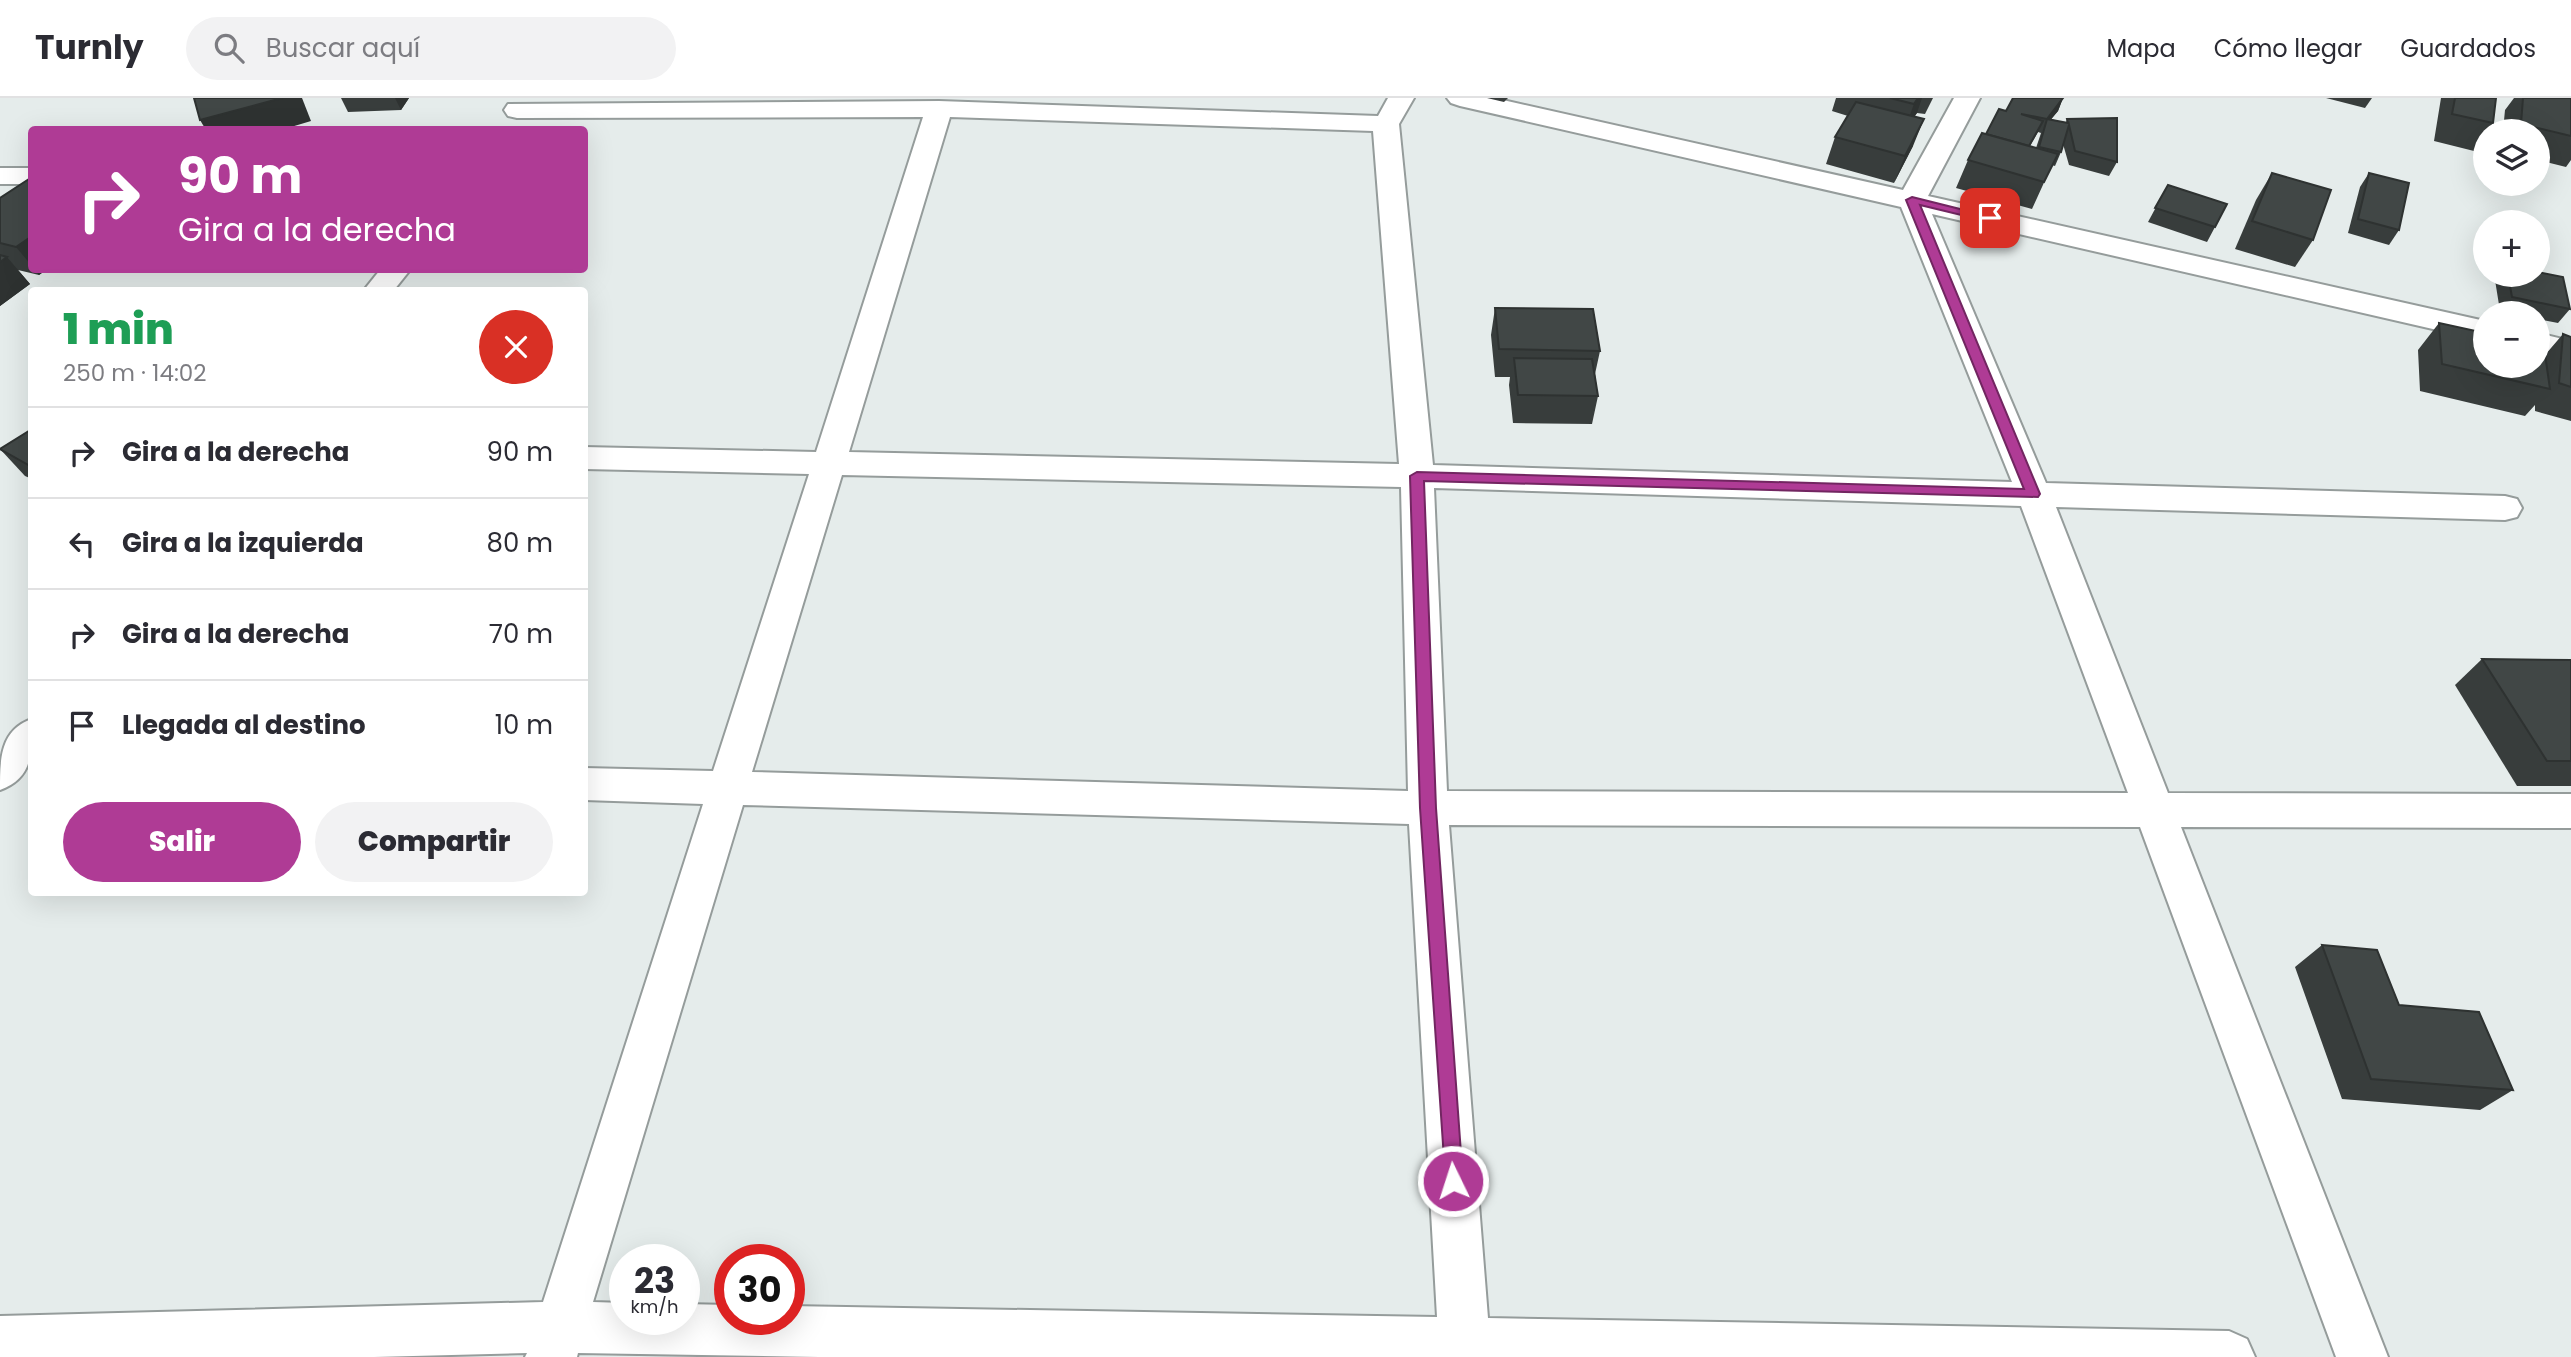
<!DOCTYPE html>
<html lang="es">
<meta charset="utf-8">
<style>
:root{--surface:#fff;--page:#f2f2f3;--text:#2b2b33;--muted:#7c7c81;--line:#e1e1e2;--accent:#af3b95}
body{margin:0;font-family:Poppins,sans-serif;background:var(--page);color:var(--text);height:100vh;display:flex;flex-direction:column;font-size:26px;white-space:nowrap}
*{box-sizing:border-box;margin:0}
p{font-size:23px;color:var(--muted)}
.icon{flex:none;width:38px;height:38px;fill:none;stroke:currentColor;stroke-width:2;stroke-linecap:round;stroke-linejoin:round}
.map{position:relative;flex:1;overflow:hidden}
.panel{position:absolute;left:28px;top:189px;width:560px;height:609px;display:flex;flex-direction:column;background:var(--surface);border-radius:7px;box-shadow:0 7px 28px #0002}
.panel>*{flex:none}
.guide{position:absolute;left:28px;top:28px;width:560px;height:147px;border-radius:7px;box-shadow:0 7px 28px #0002;background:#af3b95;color:#fff;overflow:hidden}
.tools{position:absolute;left:2473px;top:21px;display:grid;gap:14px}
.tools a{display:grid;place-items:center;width:77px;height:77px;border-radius:50%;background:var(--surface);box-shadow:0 7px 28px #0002;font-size:35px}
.speed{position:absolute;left:609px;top:1146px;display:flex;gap:14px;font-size:35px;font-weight:700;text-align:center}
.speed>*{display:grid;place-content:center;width:91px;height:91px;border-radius:50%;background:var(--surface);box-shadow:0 7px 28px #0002;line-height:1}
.speed small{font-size:18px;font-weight:400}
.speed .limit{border:10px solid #d22;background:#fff;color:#111}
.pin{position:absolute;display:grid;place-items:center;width:60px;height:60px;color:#fff;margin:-30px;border-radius:14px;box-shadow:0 4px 10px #0006}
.me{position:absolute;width:77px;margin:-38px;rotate:356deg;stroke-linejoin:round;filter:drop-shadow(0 0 5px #0008)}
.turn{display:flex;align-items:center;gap:24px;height:147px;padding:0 35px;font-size:32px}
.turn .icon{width:91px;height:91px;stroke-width:2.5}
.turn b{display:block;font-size:49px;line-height:60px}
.round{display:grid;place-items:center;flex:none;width:74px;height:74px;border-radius:37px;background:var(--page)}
.summary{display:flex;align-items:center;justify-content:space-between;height:119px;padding:0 35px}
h1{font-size:42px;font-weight:800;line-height:52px;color:#1e9e55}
.cta{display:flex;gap:14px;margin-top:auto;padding:14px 35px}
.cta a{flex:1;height:80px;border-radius:42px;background:var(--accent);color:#fff;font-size:28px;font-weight:800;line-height:80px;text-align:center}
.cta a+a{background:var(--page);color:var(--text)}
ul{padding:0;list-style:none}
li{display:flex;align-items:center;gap:21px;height:91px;padding:0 35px;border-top:2px solid var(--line)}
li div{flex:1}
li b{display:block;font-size:26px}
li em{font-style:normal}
header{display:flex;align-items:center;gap:42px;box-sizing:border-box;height:98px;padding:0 35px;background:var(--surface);border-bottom:2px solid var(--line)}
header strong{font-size:33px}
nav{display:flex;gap:38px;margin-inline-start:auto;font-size:24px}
.search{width:490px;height:63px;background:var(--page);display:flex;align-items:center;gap:18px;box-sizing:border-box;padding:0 24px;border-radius:38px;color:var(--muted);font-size:26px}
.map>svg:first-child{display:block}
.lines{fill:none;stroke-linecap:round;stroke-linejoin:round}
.street-casing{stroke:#959c9b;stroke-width:4}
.street{fill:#fff;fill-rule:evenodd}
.wall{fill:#383d3c;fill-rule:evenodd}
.shaded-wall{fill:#2e3231}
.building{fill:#414746;stroke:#2e3231;stroke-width:2}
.route{fill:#af3b95;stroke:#722661;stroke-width:2}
</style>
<header>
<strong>Turnly</strong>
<div class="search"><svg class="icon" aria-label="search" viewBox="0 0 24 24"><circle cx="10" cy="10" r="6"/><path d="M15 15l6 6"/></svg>Buscar aquí</div>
<nav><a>Mapa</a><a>Cómo llegar</a><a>Guardados</a></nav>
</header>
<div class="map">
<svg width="2571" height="1259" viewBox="0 0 2571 1259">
<rect width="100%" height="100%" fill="#e5eceb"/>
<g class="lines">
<g class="street-casing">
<g id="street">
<path d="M1388,0H1414L1399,26L1433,367L2012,384L1901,109L1460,8L1451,5L1447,0H1494L1903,92L1954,0H1980L1928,98L2485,223V243L1932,116L2046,385L2505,398L2517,401L2522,410L2517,419L2505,422L2056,409L2168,695L2571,696V730L2181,729L2388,1259H2336L2140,729L1449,727L1488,1220L2229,1233L2247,1241L2255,1259H819L578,1255L577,1259H525L527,1255L374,1259H0V1218L543,1204L703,706L584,702V670L713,673L809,376L584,371V349L816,354L923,19L517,20L508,18L504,12L508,6L939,3L1378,18ZM950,19L1373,33L1399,366L849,354ZM842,377L1401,389L1408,693L752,674ZM1434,390L2021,408L2128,695L1447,693ZM743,707L1409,726L1437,1219L789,1208V1222H730V1207L684,1206V1222H625V1205L593,1204Z"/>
<rect x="0" y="70" width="32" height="16"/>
<polygon points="380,172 410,172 394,192 364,192"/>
<polygon points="2538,235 2571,243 2571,263 2538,255"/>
<path d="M32,621C32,652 34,680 0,692C0,661 0,632 32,621Z"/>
</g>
</g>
<use href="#street" class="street"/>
</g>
<g class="wall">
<polygon points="341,0 409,0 401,12 348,14"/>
<polygon points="1487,0 1508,0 1504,4"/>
<polygon points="1836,0 1933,0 1925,16 1917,15 1914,19 1913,48 1894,85 1826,66 1835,39 1848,18 1832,13"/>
<path d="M2063,0L2058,13L2051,21L2066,25L2067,21L2117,64L2109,78L2069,67L2063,46L2061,54L2055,68L2052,67L2032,111L1956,90L1968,62L2006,13ZM2038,34L2041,35L2036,50L2030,48Z"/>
<polygon points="2326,0 2372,0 2365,10"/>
<polygon points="2441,0 2496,0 2493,25 2487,33 2485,33 2485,37 2474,53 2434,43"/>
<polygon points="2514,0 2571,0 2571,62 2566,69 2538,62 2538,33 2503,33 2505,12"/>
<polygon points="2272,75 2313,142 2295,169 2235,151 2256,102"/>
<polygon points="2369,75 2399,132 2389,147 2348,135 2360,89"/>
<polygon points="32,79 32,172 46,172 39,177 18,172 30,186 0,208 0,100"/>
<polygon points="2168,87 2215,129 2207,144 2148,124"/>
<polygon points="2499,177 2538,177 2570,211 2558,225 2538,221 2538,215 2512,215 2500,213 2495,182"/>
<polygon points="1495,210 1600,253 1595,276 1598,298 1592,326 1513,325 1509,287 1510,279 1495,279 1491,237"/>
<polygon points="2439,225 2545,257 2563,236 2571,239 2571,323 2535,313 2535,307 2525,318 2420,293 2418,252"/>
<polygon points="32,331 32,381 25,378 0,351"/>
<polygon points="2482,561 2571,562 2571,688 2517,688 2455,587"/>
<polygon points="2322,847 2399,907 2513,992 2480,1012 2342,1001 2295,869"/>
</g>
<g class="shaded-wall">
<polygon points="282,0 302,0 311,23 281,32 206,32 200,22"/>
<polygon points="395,0 409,0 401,12"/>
<polygon points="1918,0 1922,0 1917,15 1904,33 1914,6"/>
<polygon points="2063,0 2058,13 2044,30 2047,21"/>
<polygon points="1924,21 1913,48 1894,85 1905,58"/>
<polygon points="32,138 32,168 16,149"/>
<polygon points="7,159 30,186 0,208 0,164"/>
<polygon points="35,172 46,172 39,177"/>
</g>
<g class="building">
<polygon points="194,0 282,0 200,22"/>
<polygon points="1890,0 1918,0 1914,6"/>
<polygon points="2013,0 2063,0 2047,21 2068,25 2067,21 2117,20 2117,64 2075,53 2069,27 2061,54 2039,49 2047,21 2021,16 2043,23 2029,48 1986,36 1999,11 2006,13"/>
<polygon points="2455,0 2496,0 2493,25 2452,16"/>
<polygon points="2523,0 2571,0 2571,38 2521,26"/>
<polygon points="1856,4 1924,21 1905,58 1835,39"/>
<polygon points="1982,35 2058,56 2044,84 1968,62"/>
<polygon points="2272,75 2331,92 2313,142 2252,123"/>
<polygon points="2369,75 2409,85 2399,132 2358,121"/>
<polygon points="32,79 32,138 16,149 0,145 0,100"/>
<polygon points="2168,87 2227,106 2215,129 2155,110"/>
<polygon points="0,157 7,159 0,164"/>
<polygon points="2538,174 2563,179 2570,211 2512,199 2508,177 2538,177"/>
<polygon points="1495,210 1593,211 1600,253 1499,251"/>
<polygon points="2439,225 2485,235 2485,268 2538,268 2538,247 2544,249 2550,291 2442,266"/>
<polygon points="2563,236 2571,239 2571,289 2559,285"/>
<polygon points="1514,260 1592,261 1598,298 1518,297"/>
<polygon points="32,331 32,369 0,351"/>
<polygon points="2482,561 2571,562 2571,663 2547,663"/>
<polygon points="2322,847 2377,852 2399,907 2479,914 2513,992 2371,981"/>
</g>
<polygon class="route" points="1912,99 1996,120 1990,124 1920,107 2040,396 2038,399 1424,383 1436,710 1463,1083 1460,1090 1453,1093 1446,1090 1420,710 1410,378 1417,374 2024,391 1906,102"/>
</svg>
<div class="tools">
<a><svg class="icon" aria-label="layers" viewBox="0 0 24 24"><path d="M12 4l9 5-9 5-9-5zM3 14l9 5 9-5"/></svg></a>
<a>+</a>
<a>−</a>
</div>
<div class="speed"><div>23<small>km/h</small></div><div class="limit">30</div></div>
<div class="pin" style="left:1990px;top:120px;background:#d93025"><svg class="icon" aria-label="arrive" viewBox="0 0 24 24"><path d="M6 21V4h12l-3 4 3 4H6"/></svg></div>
<svg class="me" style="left:1453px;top:1083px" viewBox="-20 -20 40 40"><circle r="17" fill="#af3b95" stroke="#fff" stroke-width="3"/><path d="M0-11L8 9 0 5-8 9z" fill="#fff"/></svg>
<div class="guide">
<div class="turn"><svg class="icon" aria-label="right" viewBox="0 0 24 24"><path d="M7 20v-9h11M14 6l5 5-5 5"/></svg><div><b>90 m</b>Gira a la derecha</div></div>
</div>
<section class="panel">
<div class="summary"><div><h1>1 min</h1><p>250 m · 14:02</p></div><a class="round" style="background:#d93025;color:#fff"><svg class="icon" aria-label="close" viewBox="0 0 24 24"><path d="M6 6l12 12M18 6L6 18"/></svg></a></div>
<ul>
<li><svg class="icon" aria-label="right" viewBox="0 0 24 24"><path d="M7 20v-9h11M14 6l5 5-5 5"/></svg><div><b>Gira a la derecha</b></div><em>90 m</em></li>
<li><svg class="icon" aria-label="left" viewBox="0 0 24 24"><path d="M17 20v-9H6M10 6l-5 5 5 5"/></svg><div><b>Gira a la izquierda</b></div><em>80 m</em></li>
<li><svg class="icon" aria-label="right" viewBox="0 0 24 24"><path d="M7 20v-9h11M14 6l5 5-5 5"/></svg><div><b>Gira a la derecha</b></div><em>70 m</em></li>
<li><svg class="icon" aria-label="arrive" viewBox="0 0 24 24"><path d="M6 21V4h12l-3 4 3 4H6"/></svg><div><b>Llegada al destino</b></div><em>10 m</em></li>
</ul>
<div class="cta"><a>Salir</a><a>Compartir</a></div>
</section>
</div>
